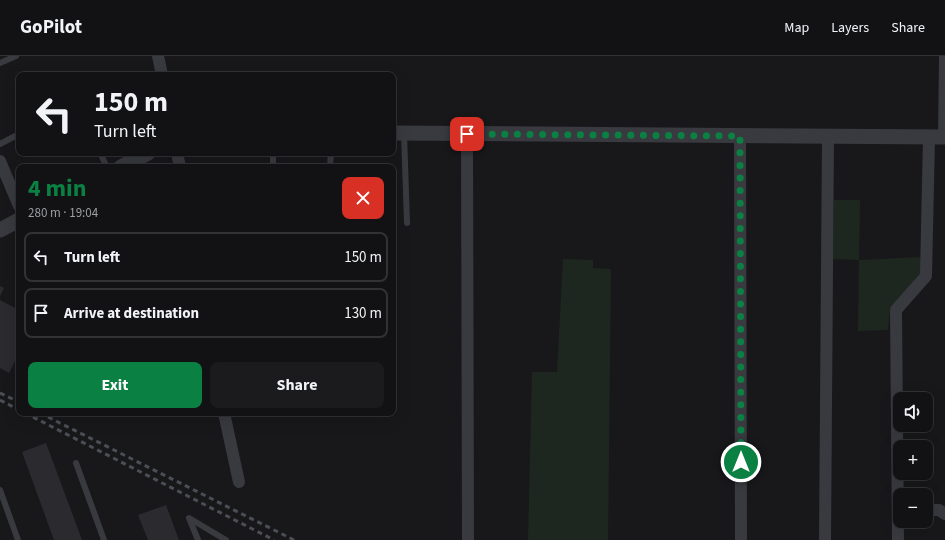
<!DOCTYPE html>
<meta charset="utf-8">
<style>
:root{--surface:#121214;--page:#1b1b1d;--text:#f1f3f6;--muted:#9c9ea0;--line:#313234;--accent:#0b8043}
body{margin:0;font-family:"Source Sans 3",sans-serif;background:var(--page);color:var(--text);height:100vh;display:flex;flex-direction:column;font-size:15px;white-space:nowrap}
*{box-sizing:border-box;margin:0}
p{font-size:13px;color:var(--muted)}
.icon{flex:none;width:22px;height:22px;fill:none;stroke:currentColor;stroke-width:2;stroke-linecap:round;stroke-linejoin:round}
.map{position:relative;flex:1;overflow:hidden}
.drawer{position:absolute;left:16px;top:108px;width:380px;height:252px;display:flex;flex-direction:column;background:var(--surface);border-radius:8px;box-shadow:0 4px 16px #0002,0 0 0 1px var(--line)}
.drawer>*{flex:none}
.guide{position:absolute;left:16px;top:16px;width:380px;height:84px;border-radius:8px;box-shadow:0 4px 16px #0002,0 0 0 1px var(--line);background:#121214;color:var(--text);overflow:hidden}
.fabs{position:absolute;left:893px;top:336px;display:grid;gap:8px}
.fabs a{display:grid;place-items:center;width:40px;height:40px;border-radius:8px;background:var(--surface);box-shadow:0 4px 16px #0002,0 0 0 1px var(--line);font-size:20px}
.pin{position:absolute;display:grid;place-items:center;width:34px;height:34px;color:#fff;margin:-17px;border-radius:8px;box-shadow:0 2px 6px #0006}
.me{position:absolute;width:44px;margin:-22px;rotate:0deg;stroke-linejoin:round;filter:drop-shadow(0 0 3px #0008)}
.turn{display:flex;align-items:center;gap:14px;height:84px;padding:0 12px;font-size:18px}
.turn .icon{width:52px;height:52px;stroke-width:2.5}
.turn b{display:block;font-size:28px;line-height:34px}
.round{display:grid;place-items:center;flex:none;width:42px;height:42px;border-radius:8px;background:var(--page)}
.summary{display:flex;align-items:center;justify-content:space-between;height:68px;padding:0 12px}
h1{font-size:24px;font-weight:700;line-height:30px;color:var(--accent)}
.action{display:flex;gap:8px;margin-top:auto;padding:8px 12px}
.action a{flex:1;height:46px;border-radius:8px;background:var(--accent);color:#fff;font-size:16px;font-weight:700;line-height:46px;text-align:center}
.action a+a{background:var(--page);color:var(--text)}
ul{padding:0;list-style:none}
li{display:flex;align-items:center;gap:12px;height:50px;margin:0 8px 6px;padding:0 4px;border:2px solid var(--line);border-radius:8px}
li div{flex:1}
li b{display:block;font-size:15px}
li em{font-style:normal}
header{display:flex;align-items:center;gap:24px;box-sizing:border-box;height:56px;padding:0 20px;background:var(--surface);border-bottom:1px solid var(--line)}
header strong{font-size:19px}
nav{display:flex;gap:22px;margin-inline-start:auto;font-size:14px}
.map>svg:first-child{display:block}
.green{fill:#1e271f}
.building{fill:#2b2b2f}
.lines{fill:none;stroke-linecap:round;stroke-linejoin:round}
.service{stroke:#393a40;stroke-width:6}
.minor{stroke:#393a40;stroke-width:12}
.tertiary{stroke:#393a40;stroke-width:15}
.rail{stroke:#4c4e56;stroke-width:3;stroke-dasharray:5 4;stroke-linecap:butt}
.route{stroke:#0b8043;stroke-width:7;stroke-dasharray:0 12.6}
</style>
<header>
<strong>GoPilot</strong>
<nav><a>Map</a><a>Layers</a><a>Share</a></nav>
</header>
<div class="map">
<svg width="945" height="484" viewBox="0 0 945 484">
<rect width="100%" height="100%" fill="#18181b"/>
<g class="green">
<polygon points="834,144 860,144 859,204 921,201 921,217 890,253 888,274 858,275 859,204 833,203"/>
<polygon points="563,203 593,204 593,212 611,213 608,484 528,484 532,316 557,316"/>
</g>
<g class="building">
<polygon points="0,230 4,232 0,240"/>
<polygon points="0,244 19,254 19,297 9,317 0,312"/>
<polygon points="46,387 82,484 54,484 22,396"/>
<polygon points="166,449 179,484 148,484 138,459"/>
</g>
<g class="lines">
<g class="service">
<polyline points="0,7 16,0"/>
<polyline points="404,77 407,167"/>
<polyline points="0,88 19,78"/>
<polyline points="100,97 107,111"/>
<polyline points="273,97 273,111"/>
<polyline points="330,111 331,97"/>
<polyline points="130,357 132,357"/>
<polyline points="76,407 104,484"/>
<polyline points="0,434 18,484"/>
<polyline points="198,484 189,462 226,484"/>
</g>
<g class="minor">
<polyline points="158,0 162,19"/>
<polyline points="467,78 468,484"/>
<polyline points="740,80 741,484"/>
<polyline points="944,81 945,0"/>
<polyline points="177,97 180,111"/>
<polyline points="0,105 19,150"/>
<polyline points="224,357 239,426"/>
<polyline points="926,454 939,454 945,458"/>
<polyline points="825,484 828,80"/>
<polyline points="898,484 896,254 926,220 929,81"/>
</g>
<g class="tertiary">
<polyline points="393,77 945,81"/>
<polyline points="121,111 148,97"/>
<polyline points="0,174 19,164"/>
</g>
<g class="rail">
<polyline points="0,337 19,346"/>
<polyline points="0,344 19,354"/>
<polyline points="25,357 274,484"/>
<polyline points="40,357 294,484"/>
</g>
</g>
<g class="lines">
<polyline class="route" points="467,78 740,80 741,406"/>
</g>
</svg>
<div class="fabs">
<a><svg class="icon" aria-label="sound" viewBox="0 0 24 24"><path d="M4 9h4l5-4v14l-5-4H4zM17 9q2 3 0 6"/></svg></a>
<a>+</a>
<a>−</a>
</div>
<div class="pin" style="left:467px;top:78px;background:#d93025"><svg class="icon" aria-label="arrive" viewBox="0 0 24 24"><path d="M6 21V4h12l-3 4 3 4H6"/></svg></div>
<svg class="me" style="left:741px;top:406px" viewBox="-20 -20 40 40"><circle r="17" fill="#0b8043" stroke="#fff" stroke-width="3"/><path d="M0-11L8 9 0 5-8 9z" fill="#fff"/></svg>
<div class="guide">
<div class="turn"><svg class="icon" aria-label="left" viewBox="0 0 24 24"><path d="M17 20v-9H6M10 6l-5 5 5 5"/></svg><div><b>150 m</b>Turn left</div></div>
</div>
<section class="drawer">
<div class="summary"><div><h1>4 min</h1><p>280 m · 19:04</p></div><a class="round" style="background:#d93025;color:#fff"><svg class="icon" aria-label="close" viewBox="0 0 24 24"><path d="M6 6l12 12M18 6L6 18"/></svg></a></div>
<ul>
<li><svg class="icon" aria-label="left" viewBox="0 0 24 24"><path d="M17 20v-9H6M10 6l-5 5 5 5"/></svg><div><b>Turn left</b></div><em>150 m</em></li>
<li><svg class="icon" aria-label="arrive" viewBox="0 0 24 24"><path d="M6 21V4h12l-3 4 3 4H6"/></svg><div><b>Arrive at destination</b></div><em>130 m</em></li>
</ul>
<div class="action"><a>Exit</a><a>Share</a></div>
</section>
</div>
